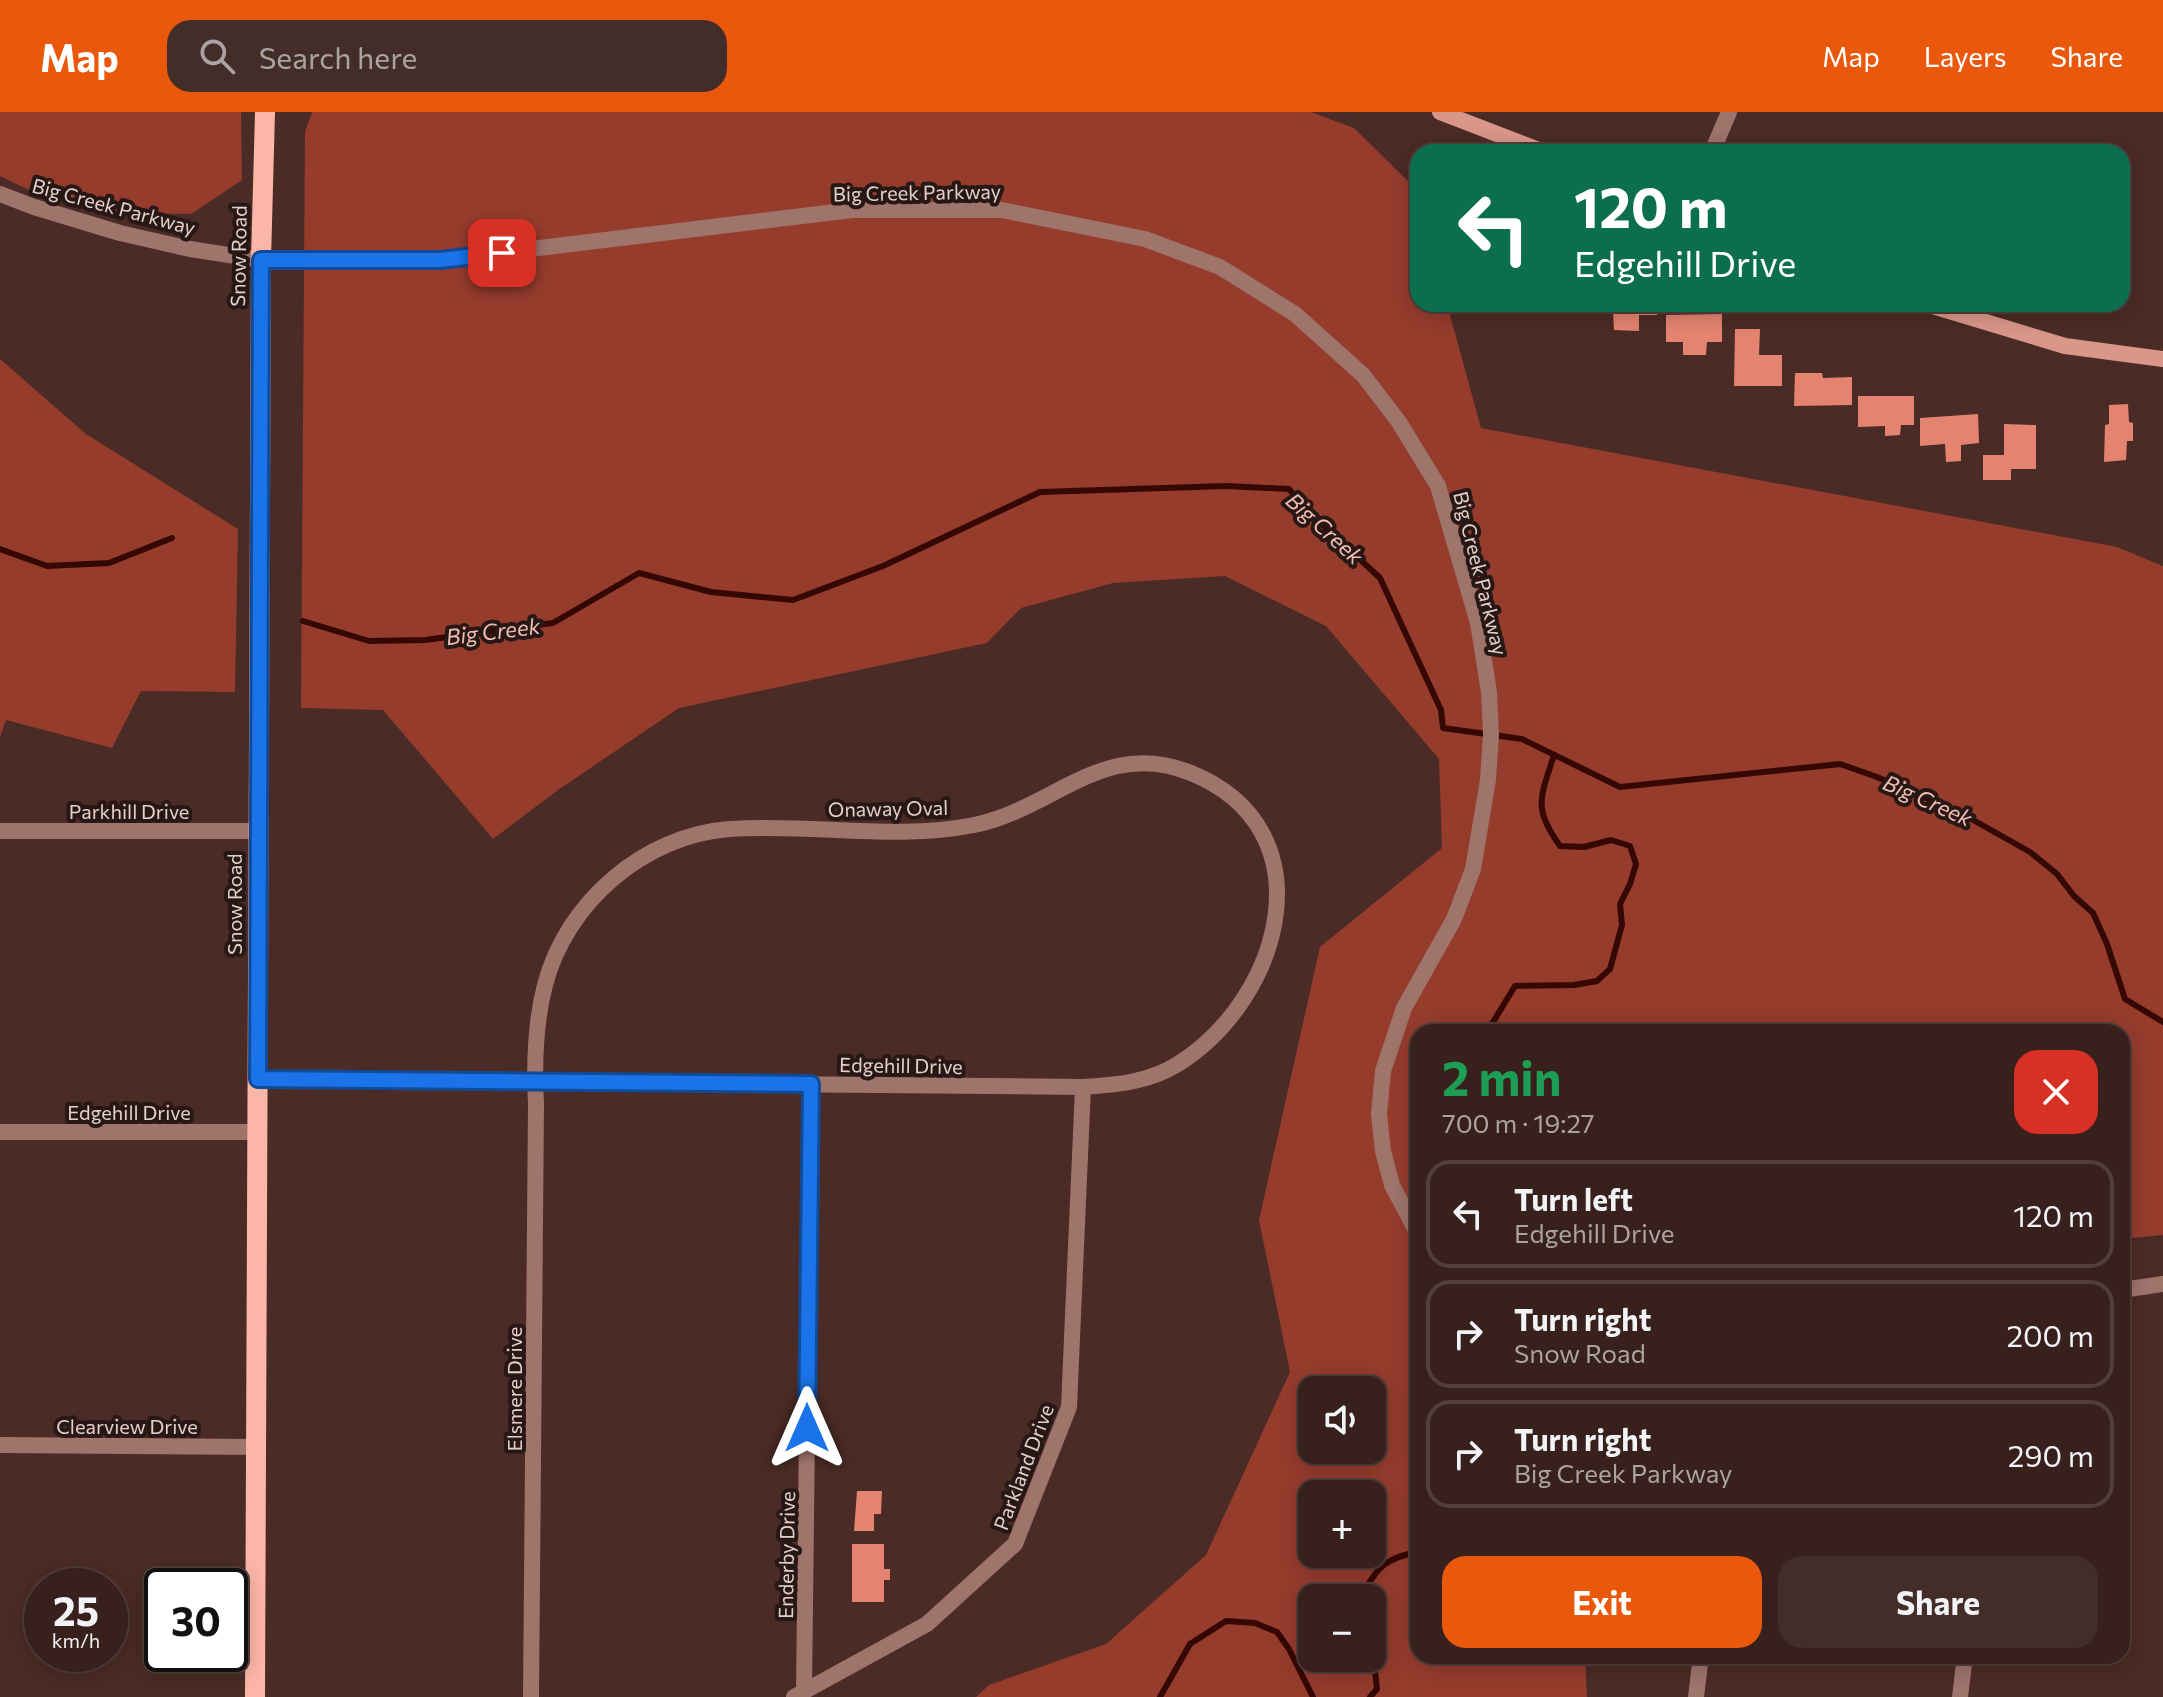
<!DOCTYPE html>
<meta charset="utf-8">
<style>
:root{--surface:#38201c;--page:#432d29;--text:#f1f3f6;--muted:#aba3a3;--line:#523e3b;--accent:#ea580c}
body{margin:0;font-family:Commissioner,sans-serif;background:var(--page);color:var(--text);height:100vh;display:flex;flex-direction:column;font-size:30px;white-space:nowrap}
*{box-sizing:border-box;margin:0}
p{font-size:26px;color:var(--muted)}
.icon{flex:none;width:44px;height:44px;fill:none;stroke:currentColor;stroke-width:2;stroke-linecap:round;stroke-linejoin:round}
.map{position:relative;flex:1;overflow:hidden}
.sheet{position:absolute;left:1410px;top:912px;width:720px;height:640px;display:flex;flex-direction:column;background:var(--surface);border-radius:24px;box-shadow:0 4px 20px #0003,0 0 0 2px var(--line)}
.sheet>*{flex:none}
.top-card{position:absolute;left:1410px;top:32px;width:720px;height:168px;border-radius:24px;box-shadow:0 4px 20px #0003,0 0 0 2px var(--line);background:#0b6e4f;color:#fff;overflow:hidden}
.buttons{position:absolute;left:1298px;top:1264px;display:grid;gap:16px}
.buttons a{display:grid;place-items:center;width:88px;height:88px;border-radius:16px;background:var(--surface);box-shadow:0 4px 20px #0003,0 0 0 2px var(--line);font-size:40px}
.speed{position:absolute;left:24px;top:1456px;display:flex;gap:16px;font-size:40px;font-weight:700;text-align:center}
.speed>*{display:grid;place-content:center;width:104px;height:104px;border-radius:50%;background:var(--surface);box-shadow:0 4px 20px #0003,0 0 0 2px var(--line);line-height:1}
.speed small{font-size:20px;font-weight:400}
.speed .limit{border:4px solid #111;border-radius:12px;background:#fff;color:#111}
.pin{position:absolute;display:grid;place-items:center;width:68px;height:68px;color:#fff;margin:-34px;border-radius:16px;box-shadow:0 4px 12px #0006}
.me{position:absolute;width:88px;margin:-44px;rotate:0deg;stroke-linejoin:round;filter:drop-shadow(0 0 6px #0008)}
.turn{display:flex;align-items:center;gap:28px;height:168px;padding:0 32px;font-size:36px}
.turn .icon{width:104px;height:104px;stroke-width:2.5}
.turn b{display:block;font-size:56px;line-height:68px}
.round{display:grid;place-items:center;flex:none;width:84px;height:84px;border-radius:24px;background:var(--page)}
.summary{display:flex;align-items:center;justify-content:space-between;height:136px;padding:0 32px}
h1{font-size:48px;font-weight:700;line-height:60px;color:#1e9e55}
.primary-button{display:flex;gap:16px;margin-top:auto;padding:16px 32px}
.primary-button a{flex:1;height:92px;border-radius:24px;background:var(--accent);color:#fff;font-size:32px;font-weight:700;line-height:92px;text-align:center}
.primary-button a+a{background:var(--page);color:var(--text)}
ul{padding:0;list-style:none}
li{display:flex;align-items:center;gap:24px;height:108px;margin:0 16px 12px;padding:0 16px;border:4px solid var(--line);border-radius:24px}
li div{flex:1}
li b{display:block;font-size:30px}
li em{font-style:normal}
header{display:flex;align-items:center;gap:48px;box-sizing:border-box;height:112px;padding:0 40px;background:var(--accent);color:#fff}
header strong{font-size:38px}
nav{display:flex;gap:44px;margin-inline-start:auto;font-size:28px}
.search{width:560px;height:72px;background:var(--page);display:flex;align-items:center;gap:20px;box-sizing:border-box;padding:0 28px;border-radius:24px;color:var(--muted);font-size:30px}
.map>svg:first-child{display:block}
.forest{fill:#953c2d;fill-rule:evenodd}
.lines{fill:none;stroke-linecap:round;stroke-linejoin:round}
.stream{stroke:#360803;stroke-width:6}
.building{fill:#e48370}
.minor{stroke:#9e746b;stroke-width:16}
.tertiary{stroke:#9e746b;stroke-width:16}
.secondary{stroke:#d99689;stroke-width:16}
.primary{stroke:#fcb6a8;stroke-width:20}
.route-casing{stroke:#114b97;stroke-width:20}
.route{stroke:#1a73e8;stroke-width:14}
.labels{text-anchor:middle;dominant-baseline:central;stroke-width:8;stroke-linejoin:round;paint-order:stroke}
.street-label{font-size:20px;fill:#e4cfcb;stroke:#271816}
.water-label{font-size:22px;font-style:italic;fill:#f1bdb3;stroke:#271816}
</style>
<header>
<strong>Map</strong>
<div class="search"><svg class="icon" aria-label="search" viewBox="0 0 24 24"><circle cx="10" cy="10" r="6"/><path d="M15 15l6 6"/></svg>Search here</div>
<nav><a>Map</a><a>Layers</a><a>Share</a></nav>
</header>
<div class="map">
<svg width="2163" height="1585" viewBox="0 0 2163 1585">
<rect width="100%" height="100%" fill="#4b2b25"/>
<g class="forest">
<polygon points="0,0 241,0 242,68 191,102 120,101 31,79 0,64"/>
<path d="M312,0H1311L1354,16L1417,78L1418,192H1447L1481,316L2117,435L2163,454V1123L2122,1127V920H1418V1544H1585L1587,1585H976L989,1573L1106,1532L1206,1443L1290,1260L1259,1108L1320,835L1442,736L1439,647L1326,514L1225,464L1113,471L1021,496L987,531L679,596L558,678L493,727L383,598L301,596L305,20ZM1312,1278H1372V1338H1312ZM1312,1382H1372V1442H1312ZM1312,1486H1372V1546H1312Z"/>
<polygon points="0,247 86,322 238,417 235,580 141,579 112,636 6,608 0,625"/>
</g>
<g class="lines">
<g class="stream">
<polyline points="0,437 47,454 109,451 172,426"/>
<polyline points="303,509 369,529 425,528 553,511 639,461 711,480 793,488 883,454 1040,380 1226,374 1289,377 1310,401 1380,466 1441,598 1443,616 1522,627 1620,675 1840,652 1877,665 1959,700 2030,740 2057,762 2074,784 2093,801 2107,832 2125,887 2163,910"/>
<path d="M1487,920L1515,874L1574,873L1597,869L1610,857L1622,813L1620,792L1630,772L1636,752L1630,734L1611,728L1584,735L1560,734C1532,695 1541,685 1554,643"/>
<path d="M1360,1486C1377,1457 1383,1446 1418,1440"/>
<polyline points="1160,1585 1190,1532 1226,1509 1255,1511 1277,1520 1289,1537 1313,1585"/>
<polyline points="1370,1585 1377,1577 1372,1532"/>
</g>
</g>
<g class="building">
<polygon points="1604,192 1657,192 1657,203 1639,203 1639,219 1614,218 1613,200 1604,200"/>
<polygon points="1722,202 1722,230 1707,230 1706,243 1683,243 1683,230 1666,230 1666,203"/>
<polygon points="1735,217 1760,217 1759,243 1782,243 1782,274 1734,274"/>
<polygon points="1795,261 1822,261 1823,266 1852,265 1852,293 1794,294"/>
<polygon points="1858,284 1914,284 1914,313 1901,313 1900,323 1885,324 1885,314 1858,315"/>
<polygon points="2128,292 2129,310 2133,311 2133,329 2127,329 2126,348 2104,350 2105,313 2109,312 2109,293"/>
<polygon points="1978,302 1979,331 1961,333 1961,349 1946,350 1945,332 1920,334 1920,306"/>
<polygon points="2004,312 2036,313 2036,357 2011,357 2011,368 1983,368 1983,343 2004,343"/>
<polygon points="857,1379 882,1379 881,1402 874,1402 874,1419 854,1419"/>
<polygon points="852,1432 884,1432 884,1457 890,1457 890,1468 884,1468 884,1490 852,1490"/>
</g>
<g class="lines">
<g class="minor">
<polyline points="1712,40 1729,0"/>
<polyline points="0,719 258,719"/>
<path d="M258,967C533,969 808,972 1083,975C1117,973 1149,970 1178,952C1283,886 1329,717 1191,661C1104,625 1054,697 974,713C895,729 811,711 730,717C644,723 566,791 545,873C535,911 534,953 536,992L531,1585"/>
<polyline points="0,1020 258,1020"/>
<polyline points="0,1333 255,1335"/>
<polyline points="804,1580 811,972"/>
<polyline points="794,1585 927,1512 1015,1432 1069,1295 1083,975"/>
<polyline points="1696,1585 1701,1544"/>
<polyline points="1960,1585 1965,1544"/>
</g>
<g class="tertiary">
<polyline points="0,82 34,95 120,121 190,137 261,148 440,148 852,98 1002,98 1145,127 1220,155 1295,202 1363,263 1399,310 1438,374 1478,511 1489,580 1491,623 1488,668 1473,757 1454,807 1404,896 1383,959 1379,1002 1383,1039 1392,1073 1418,1122"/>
<polyline points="2122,1178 2163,1172"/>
</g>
<g class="secondary">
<polyline points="1440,0 1544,40"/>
<polyline points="1926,192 2065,234 2163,247"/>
</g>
<polyline class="primary" points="255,1585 261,148 265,0"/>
</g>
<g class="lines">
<g class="route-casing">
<polyline id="route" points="502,141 440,148 261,148 258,967 811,972 807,1316"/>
</g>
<use href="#route" class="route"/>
</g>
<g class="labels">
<g class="street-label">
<text transform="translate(917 80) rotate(-1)">Big Creek Parkway</text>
<text transform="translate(114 94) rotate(15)">Big Creek Parkway</text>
<text transform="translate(238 144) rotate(-89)">Snow Road</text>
<text transform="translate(1481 461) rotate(76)">Big Creek Parkway</text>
<text transform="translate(888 696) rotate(-1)">Onaway Oval</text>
<text x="129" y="699">Parkhill Drive</text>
<text transform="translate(234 792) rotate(-90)">Snow Road</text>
<text transform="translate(901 953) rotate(1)">Edgehill Drive</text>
<text x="129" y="1000">Edgehill Drive</text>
<text transform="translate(514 1277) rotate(-90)">Elsmere Drive</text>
<text x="127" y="1314">Clearview Drive</text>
<text transform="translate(1023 1355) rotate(-69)">Parkland Drive</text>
<text transform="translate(786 1443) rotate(-89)">Enderby Drive</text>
</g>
<g class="water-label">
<text transform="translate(1325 416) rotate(42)">Big Creek</text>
<text transform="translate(493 519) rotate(-7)">Big Creek</text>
<text transform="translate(1928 688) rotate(24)">Big Creek</text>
</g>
</g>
</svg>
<div class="buttons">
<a><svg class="icon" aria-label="sound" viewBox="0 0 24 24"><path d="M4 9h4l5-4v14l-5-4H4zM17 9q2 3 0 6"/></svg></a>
<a>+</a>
<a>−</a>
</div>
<div class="speed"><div>25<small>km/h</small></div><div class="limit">30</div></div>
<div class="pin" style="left:502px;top:141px;background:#d93025"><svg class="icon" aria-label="arrive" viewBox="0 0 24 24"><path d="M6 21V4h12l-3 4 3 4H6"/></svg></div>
<svg class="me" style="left:807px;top:1316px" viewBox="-20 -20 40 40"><path d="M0-17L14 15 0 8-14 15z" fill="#1a73e8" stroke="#fff" stroke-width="4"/></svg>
<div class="top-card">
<div class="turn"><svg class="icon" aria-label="left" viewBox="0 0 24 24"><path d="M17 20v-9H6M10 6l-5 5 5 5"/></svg><div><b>120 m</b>Edgehill Drive</div></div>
</div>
<section class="sheet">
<div class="summary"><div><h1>2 min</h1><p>700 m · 19:27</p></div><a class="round" style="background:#d93025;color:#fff"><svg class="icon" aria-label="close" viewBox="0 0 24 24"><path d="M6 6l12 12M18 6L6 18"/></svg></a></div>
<ul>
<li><svg class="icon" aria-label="left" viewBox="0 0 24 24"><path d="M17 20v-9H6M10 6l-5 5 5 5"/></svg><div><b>Turn left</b><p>Edgehill Drive</p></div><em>120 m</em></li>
<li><svg class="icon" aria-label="right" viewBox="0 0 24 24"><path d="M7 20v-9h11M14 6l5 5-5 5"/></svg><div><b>Turn right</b><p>Snow Road</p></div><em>200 m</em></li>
<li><svg class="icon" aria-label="right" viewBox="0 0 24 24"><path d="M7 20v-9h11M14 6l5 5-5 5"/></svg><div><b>Turn right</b><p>Big Creek Parkway</p></div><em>290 m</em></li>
</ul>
<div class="primary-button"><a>Exit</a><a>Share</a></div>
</section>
</div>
